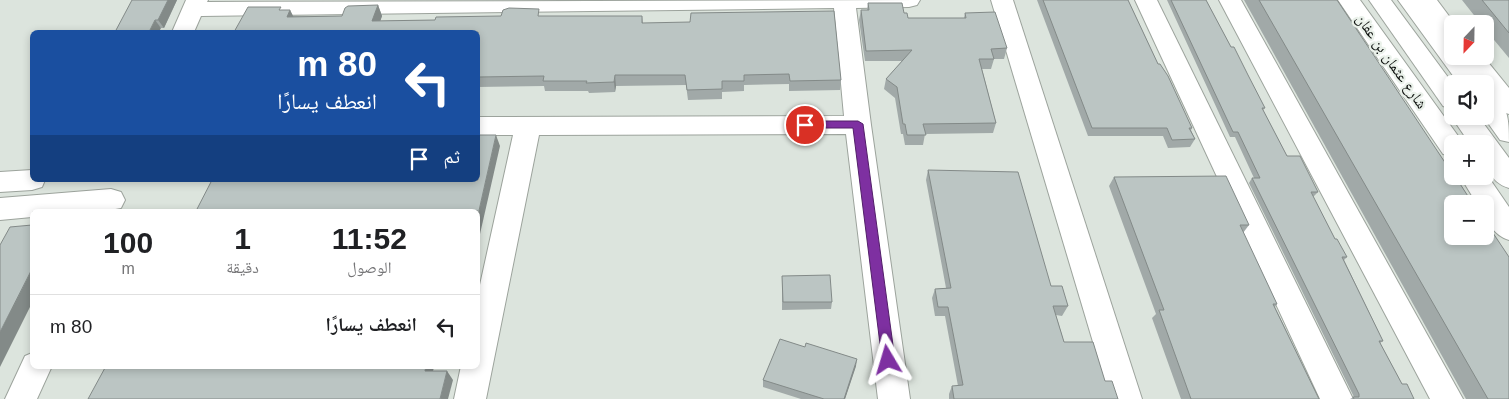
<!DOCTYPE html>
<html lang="ar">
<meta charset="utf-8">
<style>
:root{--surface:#fff;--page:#f6f6f6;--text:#202124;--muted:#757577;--line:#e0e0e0}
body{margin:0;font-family:Arial,"Noto Naskh Arabic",sans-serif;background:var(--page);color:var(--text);direction:rtl;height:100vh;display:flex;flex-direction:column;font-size:19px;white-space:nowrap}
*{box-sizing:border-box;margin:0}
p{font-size:16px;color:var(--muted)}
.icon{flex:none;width:28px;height:28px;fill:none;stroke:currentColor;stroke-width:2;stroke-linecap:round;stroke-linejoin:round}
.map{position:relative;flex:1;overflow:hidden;direction:ltr}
.sheet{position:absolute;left:30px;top:209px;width:450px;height:160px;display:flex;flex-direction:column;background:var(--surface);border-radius:8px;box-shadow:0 2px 8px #0003;direction:rtl}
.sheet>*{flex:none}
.banner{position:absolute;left:30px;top:30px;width:450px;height:152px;border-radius:8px;box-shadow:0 2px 8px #0003;direction:rtl;background:#1a4fa0;color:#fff;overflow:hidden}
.needle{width:32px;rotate:202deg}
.buttons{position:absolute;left:1444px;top:15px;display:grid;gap:10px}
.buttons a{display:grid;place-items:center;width:50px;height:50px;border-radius:8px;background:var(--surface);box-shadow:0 2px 8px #0003;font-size:25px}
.pin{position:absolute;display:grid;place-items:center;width:42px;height:42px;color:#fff;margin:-21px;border:2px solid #fff;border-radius:50%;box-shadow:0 1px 5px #0007}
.me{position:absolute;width:55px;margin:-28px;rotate:353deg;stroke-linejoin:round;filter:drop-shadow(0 0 4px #0008)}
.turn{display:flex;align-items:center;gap:18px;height:105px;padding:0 20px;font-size:22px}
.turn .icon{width:65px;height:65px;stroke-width:2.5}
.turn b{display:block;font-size:35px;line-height:42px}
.then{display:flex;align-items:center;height:48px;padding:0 20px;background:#0003;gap:10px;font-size:19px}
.eta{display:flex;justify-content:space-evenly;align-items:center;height:85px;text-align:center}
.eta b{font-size:30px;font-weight:700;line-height:35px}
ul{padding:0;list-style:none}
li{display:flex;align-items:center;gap:15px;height:65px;padding:0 20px;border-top:1px solid var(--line)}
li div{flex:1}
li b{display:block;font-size:19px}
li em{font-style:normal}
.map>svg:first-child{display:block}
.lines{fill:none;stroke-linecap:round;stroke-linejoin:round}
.minor-casing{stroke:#9ca39c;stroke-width:2}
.tertiary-casing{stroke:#9ca39c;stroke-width:2}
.minor{fill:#fff;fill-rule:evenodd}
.tertiary{fill:#fff;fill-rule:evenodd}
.wall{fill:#a1a9a8}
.shaded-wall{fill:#838a88}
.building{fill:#bbc5c3;stroke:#838a88}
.route{fill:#7e30a1;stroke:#521f69}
.labels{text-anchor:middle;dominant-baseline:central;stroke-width:4.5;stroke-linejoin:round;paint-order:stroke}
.street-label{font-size:15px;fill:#0c0f0d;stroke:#eaf1ea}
</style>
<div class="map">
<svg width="1509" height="399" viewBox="0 0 1509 399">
<rect width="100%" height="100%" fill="#dce4dd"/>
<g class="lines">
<g class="minor-casing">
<g id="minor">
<polygon points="186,0 208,0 207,2 920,0 917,5 909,7 856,8 871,125 910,399 878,399 846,134 539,135 486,399 454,399 461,366 478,366 478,294 513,135 478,135 478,117 844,116 834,8 201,16 194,32 172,32"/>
<polygon points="991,0 1013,0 1142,399 1110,399"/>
<polygon points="1135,0 1157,0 1353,399 1320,399"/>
<polygon points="1219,0 1241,0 1463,399 1430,399"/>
<polygon points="1338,0 1360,0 1461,140 1463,144 1452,144 1452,156 1443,154"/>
<polygon points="1414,0 1437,0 1455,24 1452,24 1452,42 1444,40"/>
<path d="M1458,56H1483L1509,88V114C1497,110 1485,97 1485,84H1479Z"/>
<polygon points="32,170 32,180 45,180 42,187 32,190 0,192 0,172"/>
<path d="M1485,172L1509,207V240C1493,235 1485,220 1485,204H1477L1460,176H1485Z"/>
<polygon points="111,189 121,192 125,200 121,208 104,211 32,211 32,217 0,220 0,198"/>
<polygon points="32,353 32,366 52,366 37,399 5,399 25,356"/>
</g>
</g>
<g class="tertiary-casing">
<g id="tertiary">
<polygon points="1369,0 1391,0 1453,84 1452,109 1443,106"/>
<polygon points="1398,0 1421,0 1452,41 1452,56 1464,56 1484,84 1459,84"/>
<path d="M1485,92C1509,99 1509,121 1509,142L1500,140L1483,116H1485Z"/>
<path d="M1452,114V116H1478L1509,158V188C1488,182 1485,163 1485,144H1470L1451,116Z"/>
</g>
</g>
<use href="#minor" class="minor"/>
<use href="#tertiary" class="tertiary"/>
</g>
<g class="wall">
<polygon points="132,0 177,0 164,28 161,28"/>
<polygon points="1037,0 1128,0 1158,64 1192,128 1191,130 1195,139 1190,147 1168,148 1163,136 1088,136"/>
<polygon points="1167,0 1206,0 1231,47 1265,108 1263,110 1287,156 1318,192 1313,197 1335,239 1347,257 1344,260 1383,341 1380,343 1402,384 1414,399 1350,399 1354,397 1249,183 1252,178 1254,178 1235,137 1230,137"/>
<polygon points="1244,0 1337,0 1509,399 1466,399"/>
<polygon points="1462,0 1509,0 1509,58 1485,29 1485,24 1481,24"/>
<polygon points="868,3 904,13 908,18 964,18 965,13 1007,48 1004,59 994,59 991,69 982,69 996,123 993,133 925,134 923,145 905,145 903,134 901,134 895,98 884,89 886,79 902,61 865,61 859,20 861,10 867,10"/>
<polygon points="378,5 382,16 380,21 435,20 541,16 642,16 643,23 841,80 840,90 789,91 789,84 744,85 744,91 722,92 722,99 688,100 686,85 616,86 615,92 589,93 588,91 545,91 544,86 478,87 478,32 234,32 283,10 290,10 293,16 342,16"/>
<polygon points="928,170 1051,286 1068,306 1062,316 1056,315 1064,342 1105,381 1118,399 949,399 949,394 952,386 958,386 945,316 935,316 932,298 935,289 946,288 926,180"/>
<polygon points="1114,177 1249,225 1243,233 1277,304 1275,307 1319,399 1181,399 1152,318 1156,314 1109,186"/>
<polygon points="782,276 832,302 831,309 782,310"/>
<polygon points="856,366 845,399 801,399 763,387 763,380"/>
</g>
<g class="shaded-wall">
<polygon points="168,0 177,0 164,28 158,20"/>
<polygon points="378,5 382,16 377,31 372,21"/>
<polygon points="290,10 295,20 287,17"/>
<polygon points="155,20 161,28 159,32 149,32"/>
<polygon points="615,75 616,86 615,92 614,82"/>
<polygon points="496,135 500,146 480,234 478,230 478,215"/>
<polygon points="32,269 32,303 0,367 0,332"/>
<polygon points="857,359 856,366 845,399 844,399"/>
<polygon points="426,366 434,367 431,380 425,371"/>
<polygon points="447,371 453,380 448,399 440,399"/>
</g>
<g class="building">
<polygon points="132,0 168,0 158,20 155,20 149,32 115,32"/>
<polygon points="1043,0 1128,0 1158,64 1160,64 1168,76 1192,128 1189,128 1195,139 1172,140 1167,128 1092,128"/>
<polygon points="1171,0 1206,0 1231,47 1234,47 1248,75 1265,108 1262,108 1287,156 1300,156 1318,192 1311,192 1335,239 1337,239 1347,257 1342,257 1383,341 1379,341 1402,384 1407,384 1414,399 1354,399 1353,397 1359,397 1359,394 1252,178 1260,178 1238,132 1233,132"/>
<polygon points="1259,0 1337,0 1452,173 1452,176 1455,176 1473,204 1452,204 1452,236 1485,236 1485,221 1509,257 1509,399 1488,399"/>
<polygon points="1482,0 1509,0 1509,33"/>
<polygon points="868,3 902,3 904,13 907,13 908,18 966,18 965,13 995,12 1007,48 991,49 994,59 979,59 996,123 923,124 926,135 907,135 905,124 903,124 897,87 886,79 912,50 866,51 861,10 869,10"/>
<polygon points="378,5 372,21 435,20 436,17 501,16 503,10 509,8 539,9 538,16 642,16 642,23 690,22 691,13 834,11 841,80 790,81 789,74 744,75 744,81 722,81 722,89 687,90 685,75 615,75 614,82 586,83 587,81 543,81 544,76 478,77 478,32 234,32 248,7 281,7 279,10 290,10 287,17 342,16 345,8 348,6"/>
<polygon points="478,135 496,135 478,215 478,211 196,211 212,180 478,180"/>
<polygon points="928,170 1018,172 1051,286 1062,286 1068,306 1053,306 1064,342 1093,342 1105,381 1112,381 1118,399 954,399 952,386 963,385 948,307 938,307 935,289 951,288"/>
<polygon points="1226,176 1249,225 1240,225 1277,304 1273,304 1319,399 1191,399 1159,310 1164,310 1114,177"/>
<polygon points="32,225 32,269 0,332 0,245 10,227"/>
<polygon points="830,275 832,302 783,302 782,276"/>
<polygon points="780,339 805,347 806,343 857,359 844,399 824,399 763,380"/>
<polygon points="106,366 426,366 425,371 447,371 440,399 88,399"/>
</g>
<polygon class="route" points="805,121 858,121 863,124 895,360 893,364 888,366 884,364 882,360 853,128 805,128 800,125"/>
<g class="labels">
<g class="street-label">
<text transform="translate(1392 61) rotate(55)">شارع عثمان بن عفان</text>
</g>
</g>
</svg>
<div class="buttons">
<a><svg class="needle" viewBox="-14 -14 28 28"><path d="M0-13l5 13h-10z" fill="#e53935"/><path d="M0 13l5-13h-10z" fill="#757577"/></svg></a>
<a><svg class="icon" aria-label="sound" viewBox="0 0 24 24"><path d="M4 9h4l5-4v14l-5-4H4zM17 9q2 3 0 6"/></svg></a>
<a>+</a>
<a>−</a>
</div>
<div class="pin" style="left:805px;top:125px;background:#d93025"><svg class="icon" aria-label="arrive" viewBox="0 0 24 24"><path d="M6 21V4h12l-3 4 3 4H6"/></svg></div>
<svg class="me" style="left:888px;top:360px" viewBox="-20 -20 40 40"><path d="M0-17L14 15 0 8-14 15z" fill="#7e30a1" stroke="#fff" stroke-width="4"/></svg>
<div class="banner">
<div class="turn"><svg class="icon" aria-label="left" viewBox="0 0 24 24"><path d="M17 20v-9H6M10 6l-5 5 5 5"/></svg><div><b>80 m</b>انعطف يسارًا</div></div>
<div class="then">ثم<svg class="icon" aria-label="arrive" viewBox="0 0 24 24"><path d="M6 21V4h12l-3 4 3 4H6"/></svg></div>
</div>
<section class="sheet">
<div class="eta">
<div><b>11:52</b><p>الوصول</p></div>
<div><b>1</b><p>دقيقة</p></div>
<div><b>100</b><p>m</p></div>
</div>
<ul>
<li><svg class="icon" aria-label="left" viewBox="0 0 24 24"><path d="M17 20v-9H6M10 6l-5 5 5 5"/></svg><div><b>انعطف يسارًا</b></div><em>80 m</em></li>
</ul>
</section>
</div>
